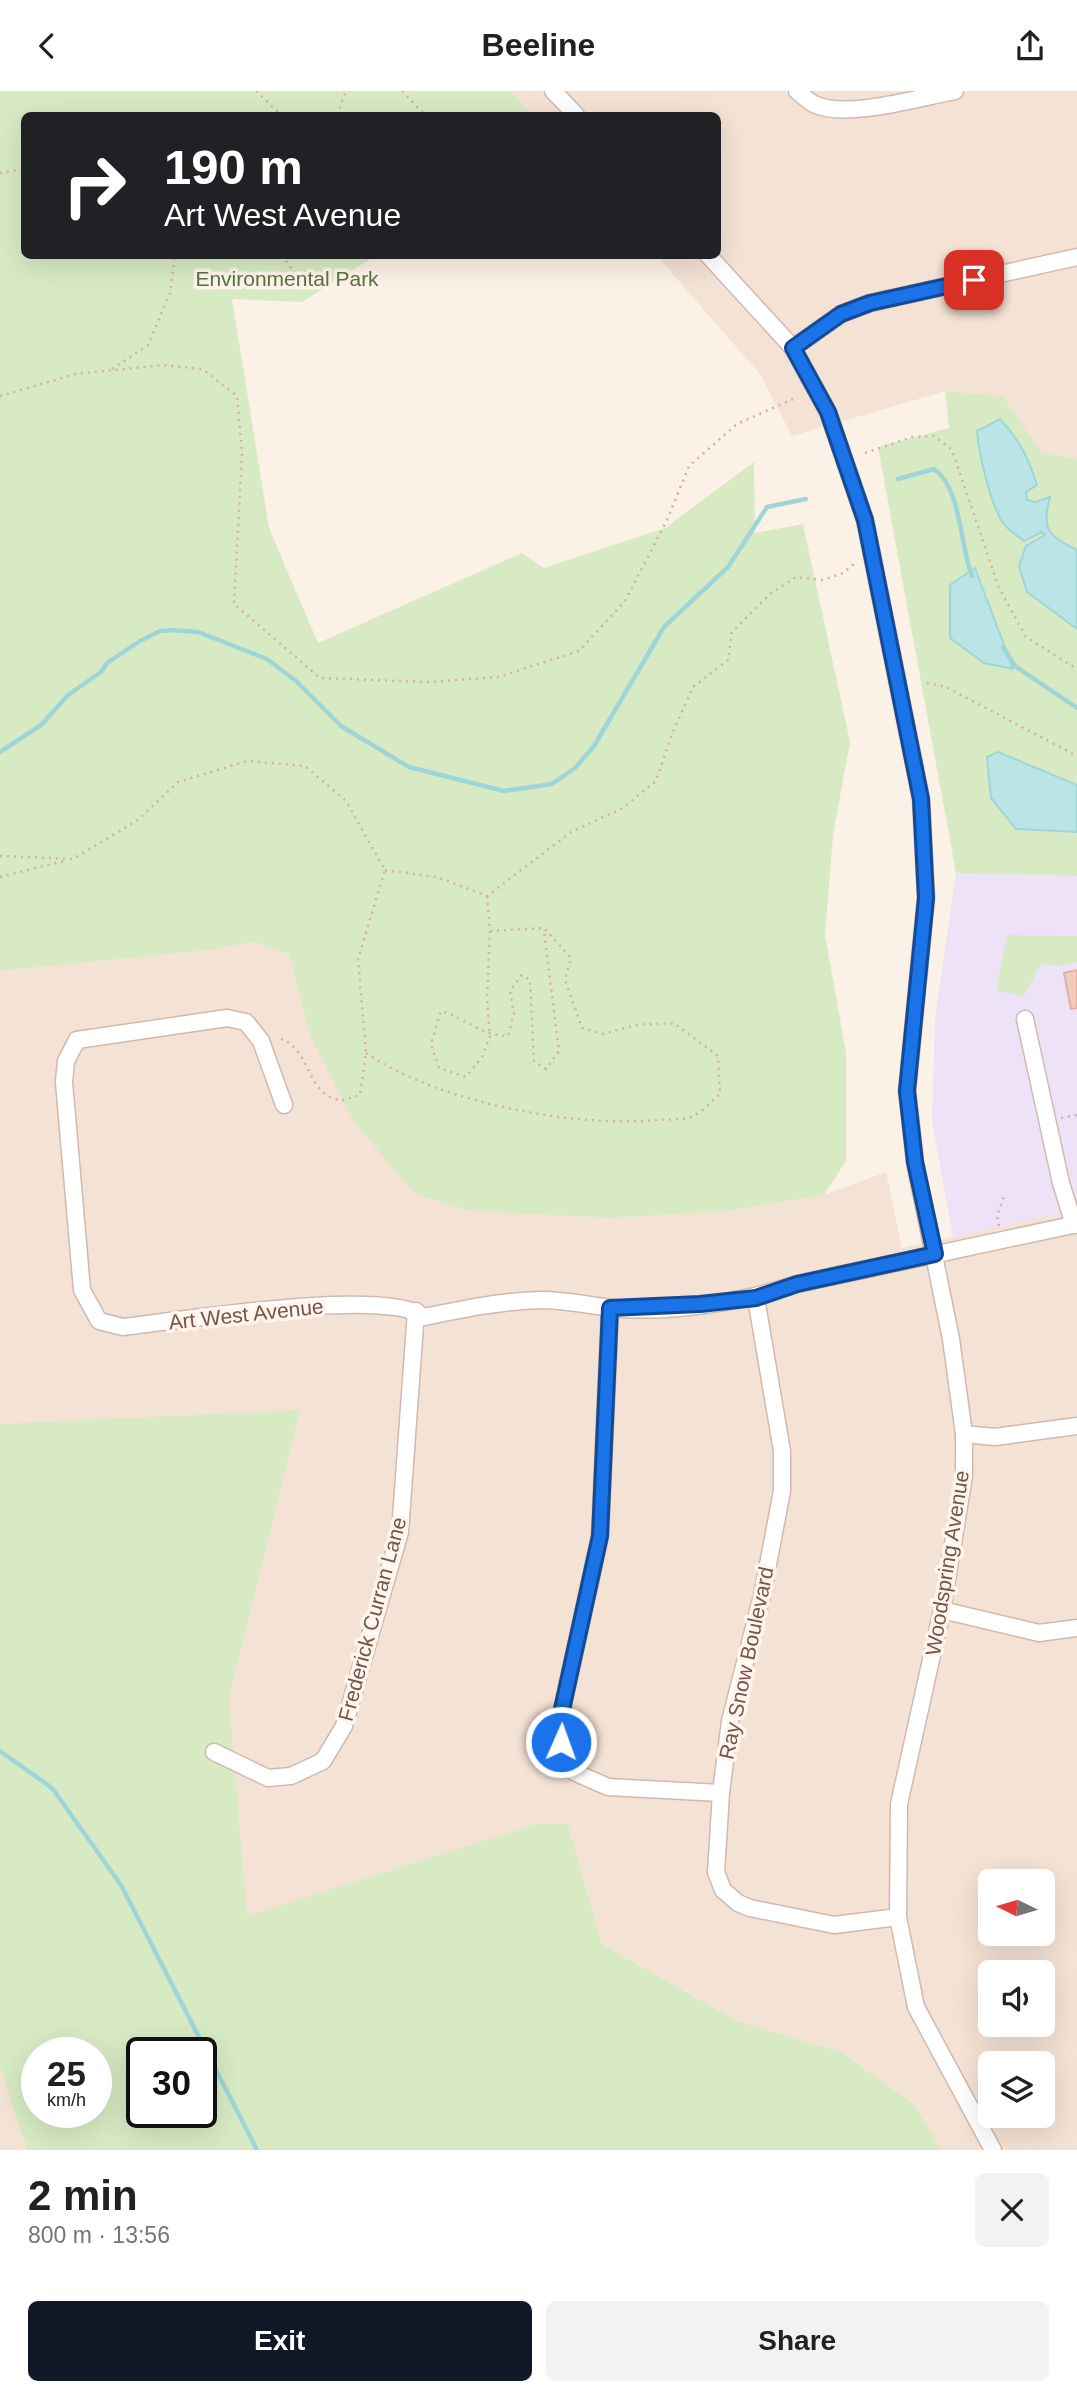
<!DOCTYPE html>
<meta charset="utf-8">
<style>
:root{--surface:#fff;--page:#f2f2f2;--text:#202124;--muted:#757577;--accent:#111827}
body{margin:0;font-family:Arial,sans-serif;background:var(--page);color:var(--text);height:100vh;display:flex;flex-direction:column;font-size:26px;white-space:nowrap}
*{box-sizing:border-box;margin:0}
p{font-size:23px;color:var(--muted)}
.icon{flex:none;width:38px;height:38px;fill:none;stroke:currentColor;stroke-width:2;stroke-linecap:round;stroke-linejoin:round}
.map{position:relative;height:2059px;overflow:hidden}
.details{display:flex;flex-direction:column;background:var(--surface);flex:1}
.details>*{flex:none}
.top-card{position:absolute;left:21px;top:21px;width:700px;height:147px;border-radius:10px;box-shadow:0 7px 28px #0002;background:#202124;color:#fff;overflow:hidden}
.needle{width:46px;rotate:275deg}
.tools{position:absolute;left:978px;top:1778px;display:grid;gap:14px}
.tools a{display:grid;place-items:center;width:77px;height:77px;border-radius:10px;background:var(--surface);box-shadow:0 7px 28px #0002;font-size:35px}
.speed{position:absolute;left:21px;top:1946px;display:flex;gap:14px;font-size:35px;font-weight:700;text-align:center}
.speed>*{display:grid;place-content:center;width:91px;height:91px;border-radius:50%;background:var(--surface);box-shadow:0 7px 28px #0002;line-height:1}
.speed small{font-size:18px;font-weight:400}
.speed .limit{border:4px solid #111;border-radius:10px;background:#fff;color:#111}
.pin{position:absolute;display:grid;place-items:center;width:60px;height:60px;color:#fff;margin:-30px;border-radius:14px;box-shadow:0 4px 10px #0006}
.me{position:absolute;width:77px;margin:-38px;rotate:2deg;stroke-linejoin:round;filter:drop-shadow(0 0 5px #0008)}
.turn{display:flex;align-items:center;gap:24px;height:147px;padding:0 28px;font-size:32px}
.turn .icon{width:91px;height:91px;stroke-width:2.5}
.turn b{display:block;font-size:49px;line-height:60px}
.round{display:grid;place-items:center;flex:none;width:74px;height:74px;border-radius:10px;background:var(--page)}
.headline{display:flex;align-items:center;justify-content:space-between;height:119px;padding:0 28px}
h1{font-size:42px;font-weight:800;line-height:52px}
.primary-button{display:flex;gap:14px;margin-top:auto;padding:14px 28px}
.primary-button a{flex:1;height:80px;border-radius:10px;background:var(--accent);color:#fff;font-size:28px;font-weight:800;line-height:80px;text-align:center}
.primary-button a+a{background:var(--page);color:var(--text)}
header{display:flex;justify-content:space-between;align-items:center;height:91px;padding:0 28px;background:var(--surface);font-size:32px;font-weight:800}
.map>svg:first-child{display:block}
.residential{fill:#f4e2d4;fill-rule:evenodd}
.education{fill:#eee2f8}
.green{fill:#d8eac4;fill-rule:evenodd}
.water{fill:#bae4e6;stroke:#a0d5d7;stroke-width:2}
.lines{fill:none;stroke-linecap:round;stroke-linejoin:round}
.stream{stroke:#a0d5d7;stroke-width:4.5}
.building{fill:#f1ccbe;stroke:#e4b19e;stroke-width:2}
.minor-casing{stroke:#d0baaf;stroke-width:19}
.path{stroke:#d6afa0;stroke-width:2.5;stroke-dasharray:2 5;stroke-linecap:butt}
.minor{stroke:#fff;stroke-width:16}
.route-casing{stroke:#114b97;stroke-width:18}
.route{stroke:#1a73e8;stroke-width:12}
.labels{text-anchor:middle;dominant-baseline:central;stroke-width:7;stroke-linejoin:round;paint-order:stroke}
.park-label{font-size:21px;fill:#567540;stroke:#fff5ec}
.street-label{font-size:21px;fill:#75554b;stroke:#fff5ec}
</style>
<header><svg class="icon" aria-label="back" viewBox="0 0 24 24"><path d="M15 5l-7 7 7 7"/></svg>Beeline<svg class="icon" aria-label="share" viewBox="0 0 24 24"><path d="M12 15V3M7 8l5-5 5 5M5 13v7h14v-7"/></svg></header>
<div class="map">
<svg width="1077" height="2059" viewBox="0 0 1077 2059">
<rect width="100%" height="100%" fill="#fcf1e6"/>
<g class="residential">
<polygon points="508,0 1077,0 1077,368 1042,362 1003,305 946,300 792,345 760,283 657,165 718,164 718,24 533,24"/>
<path d="M254,851L289,863L310,944L613,1127L728,1120L824,1104L886,1081L902,1157L1077,1118V2059H942L914,2013L841,1961L737,1930L602,1853L568,1733H536L247,1826L229,1605L0,1334V880L210,859ZM990,1790H1043V1843H990ZM990,1881H1043V1934H990ZM990,1972H1043V2025H990Z"/>
<polygon points="0,1976 27,2059 0,2059"/>
</g>
<polygon class="education" points="956,782 1077,785 1077,1118 953,1146 932,1031 935,927"/>
<g class="green">
<polygon points="0,0 509,0 533,24 24,24 24,164 375,165 302,211 232,208 269,437 318,552 522,462 544,477 665,437 754,371 755,442 803,433 850,651 833,744 825,844 846,962 846,1070 824,1104 728,1120 613,1127 471,1120 415,1103 354,1031 310,944 289,863 254,851 210,859 0,880"/>
<polygon points="945,300 1003,305 1042,362 1077,368 1077,785 956,782 878,356 949,337"/>
<polygon points="1007,844 1077,845 1077,871 1058,875 1041,873 1024,905 996,900"/>
<path d="M300,1319L229,1605L247,1825L536,1733H568L602,1853L737,1930L841,1961L914,2013L942,2059H27L0,1976V1333ZM37,1962H96V2021H37ZM142,1962H201V2021H142Z"/>
</g>
<g class="water">
<path d="M1000,328C1019,348 1029,368 1037,394L1026,401L1027,409L1035,411L1050,406C1041,439 1048,444 1077,459V538L1027,501L1019,475L1026,455L1045,444L1042,441L1024,450C1018,445 1008,439 1003,432C990,412 979,364 977,340Z"/>
<polygon points="975,477 1013,578 984,572 950,547 950,494"/>
<polygon points="998,661 1077,694 1077,741 1016,738 991,707 987,666"/>
</g>
<g class="lines">
<g class="stream">
<path d="M898,388L934,378C962,397 960,457 972,485"/>
<polyline points="1003,556 1015,575 1077,617"/>
<polyline points="0,661 41,634 68,604 101,581 107,572 140,550 160,540 172,539 198,541 267,568 296,590 341,635 409,676 504,700 552,693 575,677 594,655 664,536 728,476 767,416 806,408"/>
<polyline points="0,1660 52,1697 121,1794 257,2059"/>
</g>
</g>
<polygon class="building" points="1077,879 1077,917 1071,918 1064,882"/>
<g class="lines">
<g class="minor-casing">
<g id="minor">
<polyline points="553,0 576,24"/>
<path d="M797,0C802,4 808,10 814,13C845,29 921,6 955,0"/>
<polyline points="708,164 793,257 828,321 865,429 921,708 926,807 907,1000 915,1071 951,1248 964,1343 964,1385 942,1519 899,1713 898,1826 916,1916 993,2059"/>
<polyline points="793,257 841,223 870,212 1077,166"/>
<polyline points="1025,928 1061,1092 1074,1134"/>
<path d="M284,1014L261,950L246,931L227,927L77,949L66,970L64,991L82,1199L99,1230L123,1236C178,1230 387,1196 424,1226C463,1218 501,1210 541,1209C565,1209 587,1214 611,1217C666,1223 744,1211 797,1193L1077,1133"/>
<polyline points="756,1207 782,1360 782,1400 762,1505 730,1630 721,1702 716,1781 723,1799 738,1812 750,1817 834,1834 898,1826"/>
<polyline points="610,1217 600,1445 561,1623 561,1651 574,1681 608,1696 721,1702"/>
<polyline points="964,1343 995,1346 1077,1335"/>
<polyline points="942,1519 1039,1542 1077,1537"/>
<polyline points="214,1661 268,1687 291,1685 323,1670 344,1635 400,1441 416,1220"/>
</g>
</g>
<g class="path">
<polyline points="256,0 281,24"/>
<polyline points="402,0 425,24"/>
<polyline points="337,24 346,0"/>
<polyline points="0,82 24,78"/>
<polyline points="282,164 297,186"/>
<polyline points="112,278 148,254 170,202 175,164"/>
<polyline points="0,305 76,283 162,274 202,278 237,305 242,363 234,513 320,587 429,591 498,586 579,560 625,510 667,429 689,375 737,333 793,308"/>
<polyline points="865,362 912,346 934,345 952,359 999,497 1026,546 1077,578"/>
<polyline points="927,592 946,596 1077,665"/>
<path d="M0,765L73,768L138,729L178,691L247,670L305,675L346,710L385,779L358,868L366,962L360,1004L341,1010C336,1008 329,1006 325,1003C306,988 306,954 278,947"/>
<polyline points="385,779 437,786 487,805 571,741 623,717 656,690 672,643 693,596 728,569 732,541 770,503 796,486 823,489 843,482 855,472"/>
<polyline points="0,786 68,769"/>
<path d="M487,805L490,840L487,907L490,945L482,966L466,986L439,977L431,953L441,920C466,928 483,945 508,945L514,923L510,900L522,884L530,889L534,970L546,978L559,960L544,840"/>
<path d="M366,962C437,1011 573,1037 659,1029C668,1028 682,1029 691,1026C701,1022 712,1010 720,1003L718,965L674,932L635,934L604,943L582,937L565,889L571,867L544,837L490,840"/>
<polyline points="1061,1027 1077,1024"/>
<polyline points="999,1135 997,1125 1005,1103"/>
</g>
<use href="#minor" class="minor"/>
</g>
<g class="lines">
<g class="route-casing">
<polyline id="route" points="561,1651 561,1623 600,1445 610,1217 700,1213 756,1207 797,1193 935,1163 915,1071 907,1000 926,807 921,708 865,429 828,321 793,257 841,223 870,212 974,189"/>
</g>
<use href="#route" class="route"/>
</g>
<g class="labels">
<g class="park-label">
<text x="287" y="187">Environmental Park</text>
</g>
<g class="street-label">
<text transform="translate(246 1223) rotate(-6)">Art West Avenue</text>
<text transform="translate(947 1472) rotate(-81)">Woodspring Avenue</text>
<text transform="translate(372 1528) rotate(-75)">Frederick Curran Lane</text>
<text transform="translate(746 1572) rotate(-78)">Ray Snow Boulevard</text>
</g>
</g>
</svg>
<div class="tools">
<a><svg class="needle" viewBox="-14 -14 28 28"><path d="M0-13l5 13h-10z" fill="#e53935"/><path d="M0 13l5-13h-10z" fill="#757577"/></svg></a>
<a><svg class="icon" aria-label="sound" viewBox="0 0 24 24"><path d="M4 9h4l5-4v14l-5-4H4zM17 9q2 3 0 6"/></svg></a>
<a><svg class="icon" aria-label="layers" viewBox="0 0 24 24"><path d="M12 4l9 5-9 5-9-5zM3 14l9 5 9-5"/></svg></a>
</div>
<div class="speed"><div>25<small>km/h</small></div><div class="limit">30</div></div>
<div class="pin" style="left:974px;top:189px;background:#d93025"><svg class="icon" aria-label="arrive" viewBox="0 0 24 24"><path d="M6 21V4h12l-3 4 3 4H6"/></svg></div>
<svg class="me" style="left:561px;top:1651px" viewBox="-20 -20 40 40"><circle r="17" fill="#1a73e8" stroke="#fff" stroke-width="3"/><path d="M0-11L8 9 0 5-8 9z" fill="#fff"/></svg>
<div class="top-card">
<div class="turn"><svg class="icon" aria-label="right" viewBox="0 0 24 24"><path d="M7 20v-9h11M14 6l5 5-5 5"/></svg><div><b>190 m</b>Art West Avenue</div></div>
</div>
</div>
<section class="details">
<div class="headline"><div><h1>2 min</h1><p>800 m · 13:56</p></div><a class="round"><svg class="icon" aria-label="close" viewBox="0 0 24 24"><path d="M6 6l12 12M18 6L6 18"/></svg></a></div>
<div class="primary-button"><a>Exit</a><a>Share</a></div>
</section>
